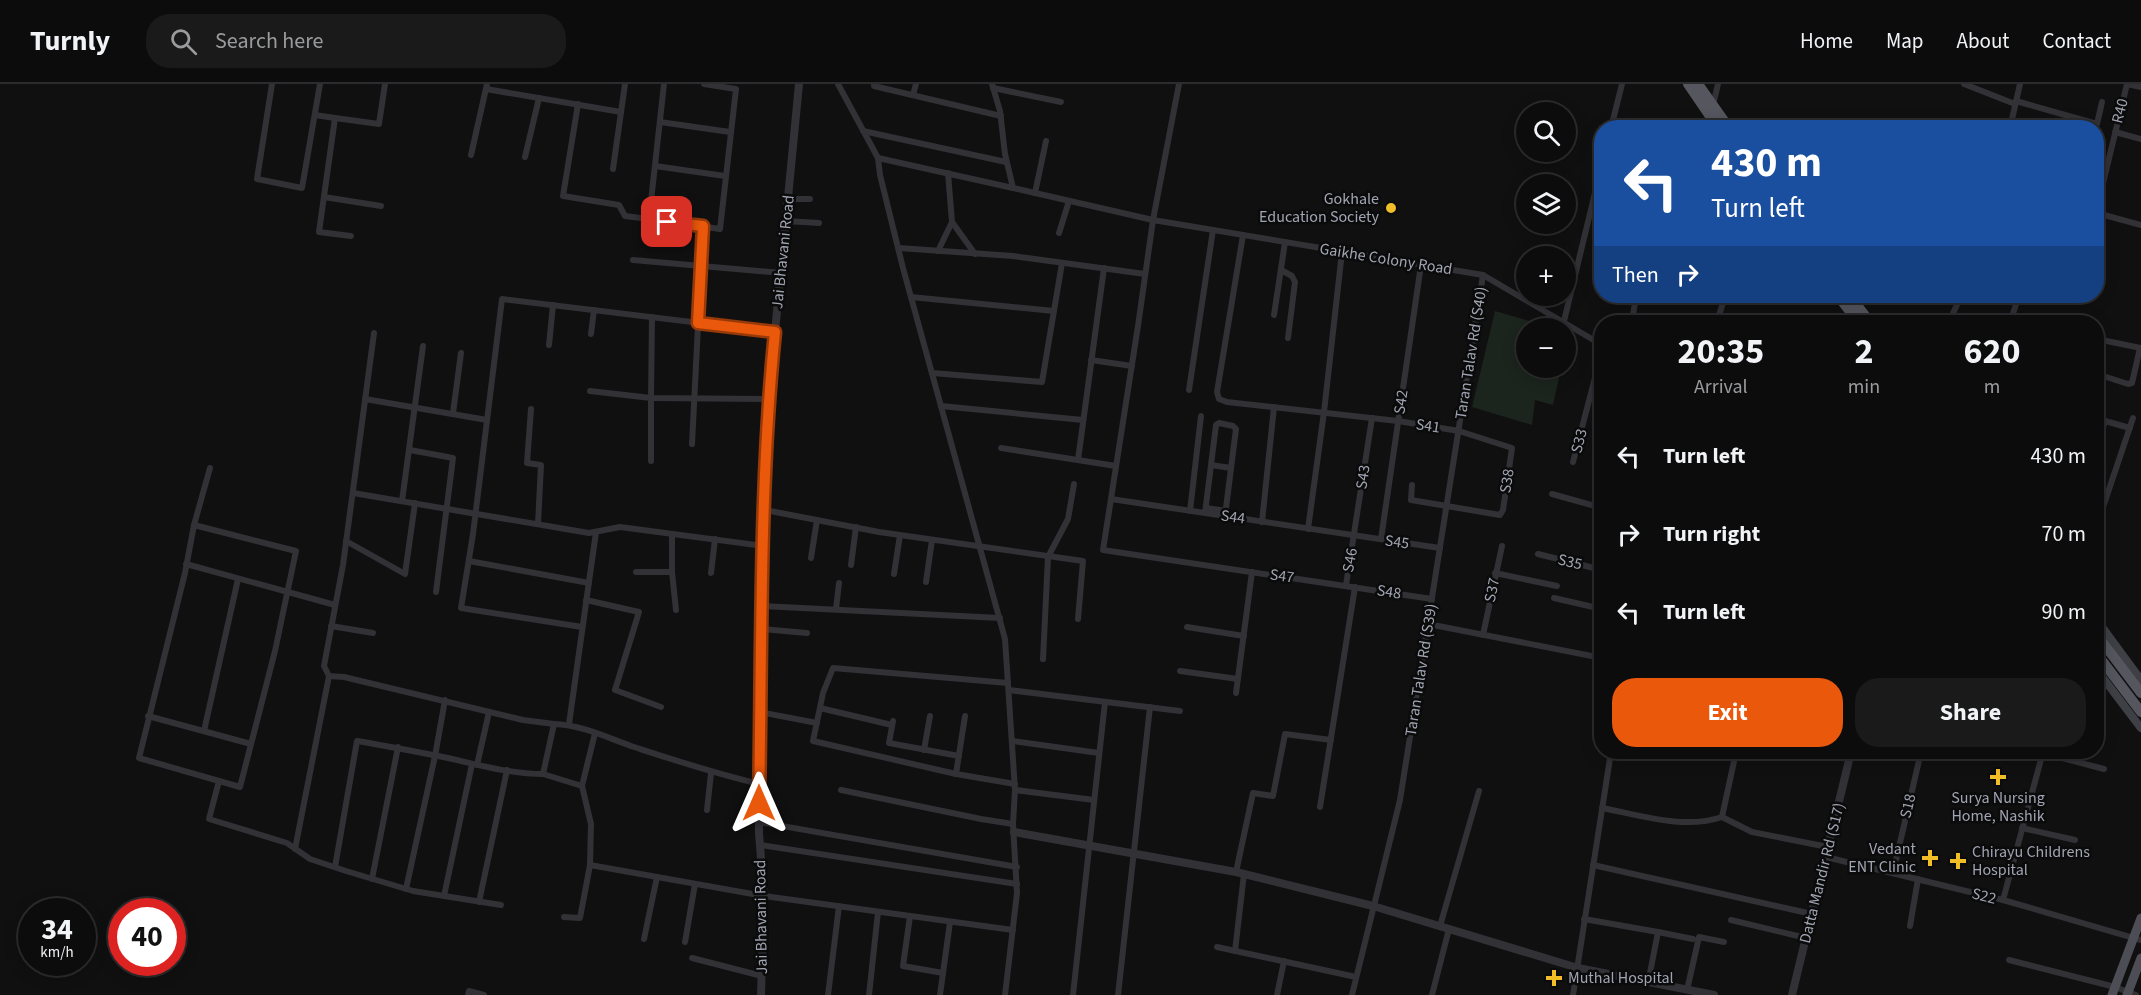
<!DOCTYPE html>
<meta charset="utf-8">
<style>
:root{--surface:#0c0c0d;--page:#1a1a1b;--text:#f1f3f6;--muted:#9a9b9d;--line:#2c2c2e;--accent:#ea580c}
body{margin:0;font-family:"Source Sans 3",sans-serif;background:var(--page);color:var(--text);height:100vh;display:flex;flex-direction:column;font-size:22px;white-space:nowrap}
*{box-sizing:border-box;margin:0}
p{font-size:20px;color:var(--muted)}
.icon{flex:none;width:33px;height:33px;fill:none;stroke:currentColor;stroke-width:2;stroke-linecap:round;stroke-linejoin:round}
.map{position:relative;flex:1;overflow:hidden}
.side{position:absolute;left:1594px;top:231px;width:510px;height:444px;display:flex;flex-direction:column;background:var(--surface);border-radius:24px;box-shadow:0 3px 15px #0003,0 0 0 2px var(--line)}
.side>*{flex:none}
.hud{position:absolute;left:1594px;top:36px;width:510px;height:183px;border-radius:24px;box-shadow:0 3px 15px #0003,0 0 0 2px var(--line);background:#1a4fa0;color:#fff;overflow:hidden}
.tools{position:absolute;left:1516px;top:18px;display:grid;gap:12px}
.tools a{display:grid;place-items:center;width:60px;height:60px;border-radius:50%;background:var(--surface);box-shadow:0 3px 15px #0003,0 0 0 2px var(--line);font-size:30px}
.speed{position:absolute;left:18px;top:814px;display:flex;gap:12px;font-size:30px;font-weight:700;text-align:center}
.speed>*{display:grid;place-content:center;width:78px;height:78px;border-radius:50%;background:var(--surface);box-shadow:0 3px 15px #0003,0 0 0 2px var(--line);line-height:1}
.speed small{font-size:15px;font-weight:400}
.speed .limit{border:9px solid #d22;background:#fff;color:#111}
.pin{position:absolute;display:grid;place-items:center;width:51px;height:51px;color:#fff;margin:-26px;border-radius:12px;box-shadow:0 3px 9px #0006}
.me{position:absolute;width:66px;margin:-33px;rotate:0deg;stroke-linejoin:round;filter:drop-shadow(0 0 4px #0008)}
.turn{display:flex;align-items:center;gap:21px;height:126px;padding:0 18px;font-size:27px}
.turn .icon{width:78px;height:78px;stroke-width:2.5}
.turn b{display:block;font-size:42px;line-height:51px}
.then{display:flex;align-items:center;height:57px;padding:0 18px;background:#0003;gap:12px;font-size:22px}
.eta{display:flex;justify-content:space-evenly;align-items:center;height:102px;text-align:center}
.eta b{font-size:36px;font-weight:700;line-height:42px}
.cta{display:flex;gap:12px;margin-top:auto;padding:12px 18px}
.cta a{flex:1;height:69px;border-radius:24px;background:var(--accent);color:#fff;font-size:24px;font-weight:700;line-height:69px;text-align:center}
.cta a+a{background:var(--page);color:var(--text)}
ul{padding:0;list-style:none}
li{display:flex;align-items:center;gap:18px;height:78px;padding:0 18px}
li div{flex:1}
li b{display:block;font-size:22px}
li em{font-style:normal}
header{display:flex;align-items:center;gap:36px;box-sizing:border-box;height:84px;padding:0 30px;background:var(--surface);border-bottom:2px solid var(--line)}
header strong{font-size:28px}
nav{display:flex;gap:33px;margin-inline-start:auto;font-size:21px}
.search{width:420px;height:54px;background:var(--page);display:flex;align-items:center;gap:15px;box-sizing:border-box;padding:0 21px;border-radius:24px;color:var(--muted);font-size:22px}
.map>svg:first-child{display:block}
.green{fill:#1c241e}
.lines{fill:none;stroke-linecap:round;stroke-linejoin:round}
.minor{stroke:#313136;stroke-width:6}
.tertiary{stroke:#313136;stroke-width:8}
.secondary{stroke:#3f4046;stroke-width:8}
.primary{stroke:#4d4e55;stroke-width:9}
.trunk{stroke:#55565e;stroke-width:10}
.route-casing{stroke:#983908;stroke-width:15}
.route{stroke:#ea580c;stroke-width:10}
.poi-dot{fill:#f1be28;stroke:#0b0b0c;stroke-width:2}
.labels{text-anchor:middle;dominant-baseline:central;stroke-width:5;stroke-linejoin:round;paint-order:stroke}
.street-label{font-size:16px;fill:#a1a5b2;stroke:#0b0b0c}
.poi-label{font-size:16px;fill:#a1a5b2;stroke:#0b0b0c;text-anchor:end}
</style>
<header>
<strong>Turnly</strong>
<div class="search"><svg class="icon" aria-label="search" viewBox="0 0 24 24"><circle cx="10" cy="10" r="6"/><path d="M15 15l6 6"/></svg>Search here</div>
<nav><a>Home</a><a>Map</a><a>About</a><a>Contact</a></nav>
</header>
<div class="map">
<svg width="2141" height="911" viewBox="0 0 2141 911">
<rect width="100%" height="100%" fill="#101011"/>
<polygon class="green" points="1495,227 1553,244 1527,244 1527,284 1561,284 1553,321 1535,316 1532,341 1472,323"/>
<g class="lines">
<g class="minor">
<polyline points="272,0 257,95 302,104 320,0"/>
<polyline points="664,0 649,135 720,145 736,5 704,0"/>
<polyline points="838,0 878,74 880,91 903,184 1005,555 1015,706 1013,740 1017,809 1005,911"/>
<polyline points="874,0 874,2 1001,32"/>
<polyline points="992,0 1000,27 1005,70 1013,104 1153,136 1179,0"/>
<polyline points="1964,0 2015,20"/>
<polyline points="2127,0 2141,3"/>
<polyline points="993,4 1061,18"/>
<polyline points="486,5 621,28"/>
<polyline points="913,11 916,0"/>
<polyline points="2016,17 2097,40 2102,18"/>
<polyline points="578,20 563,112 619,121 625,132 649,135"/>
<polyline points="1713,21 1718,0"/>
<polyline points="315,31 335,34"/>
<polyline points="660,38 730,48"/>
<polyline points="1611,44 1622,0"/>
<polyline points="2010,44 2020,0"/>
<polyline points="863,47 1006,78"/>
<polyline points="2115,48 2141,55"/>
<polyline points="471,71 487,0"/>
<polyline points="525,73 539,14"/>
<polyline points="878,74 1013,104"/>
<polyline points="655,82 725,92"/>
<polyline points="613,85 625,0"/>
<polyline points="948,89 952,138 975,170"/>
<polyline points="1035,109 1046,57"/>
<polyline points="324,113 381,122"/>
<polyline points="788,115 810,115"/>
<polyline points="2097,124 2127,0"/>
<polyline points="2097,129 2141,141"/>
<polyline points="786,137 819,139"/>
<polyline points="1059,149 1069,117"/>
<polyline points="1243,151 1217,308 1219,315 1227,318 1398,337 1459,347 1512,364 1503,426 1500,431 1411,416 1412,401"/>
<polyline points="351,152 319,148 335,34 379,40 385,0"/>
<polyline points="899,164 1013,172 1145,190"/>
<polyline points="938,167 952,138"/>
<polyline points="633,176 781,189"/>
<polyline points="1281,186 1292,192 1295,198 1288,254"/>
<polyline points="911,213 1054,227"/>
<polyline points="1274,231 1285,158"/>
<polyline points="652,233 651,314 769,315"/>
<polyline points="1564,237 1602,80"/>
<polyline points="1632,238 1636,212"/>
<polyline points="1717,238 1725,212"/>
<polyline points="1949,238 1961,212"/>
<polyline points="2010,238 2019,212"/>
<polyline points="374,249 343,481 324,582 329,592 344,593 523,636 554,640"/>
<polyline points="591,250 594,226"/>
<polyline points="2097,255 2141,264"/>
<polyline points="549,261 553,221"/>
<polyline points="1091,276 1132,282"/>
<polyline points="932,289 1042,298 1062,179"/>
<polyline points="2097,290 2128,300 2132,299 2140,264"/>
<polyline points="1189,306 1213,146"/>
<polyline points="590,307 651,314 651,377"/>
<polyline points="365,315 487,336"/>
<polyline points="941,322 1083,336"/>
<polyline points="531,325 527,379 541,381 538,440"/>
<polyline points="453,329 461,269"/>
<polyline points="2097,335 2105,337 2097,364"/>
<polyline points="2105,337 2130,344"/>
<polyline points="692,360 703,143"/>
<polyline points="1001,364 1116,382"/>
<polyline points="410,366 453,374 436,508"/>
<polyline points="1078,376 1104,184"/>
<polyline points="1573,378 1602,267"/>
<polyline points="1211,381 1231,384"/>
<polyline points="353,409 589,449 620,443 764,462"/>
<polyline points="1552,410 1602,424"/>
<polyline points="1111,415 1440,464"/>
<polyline points="402,417 423,262"/>
<polyline points="1206,424 1226,427"/>
<polyline points="765,426 879,448 1083,477 1078,535"/>
<polyline points="1190,427 1201,332"/>
<polyline points="1205,429 1216,341 1219,339 1233,342 1236,345 1225,432"/>
<polyline points="1262,438 1274,323"/>
<polygon points="194,441 296,467 275,567 240,703 139,674 185,489"/>
<polyline points="194,441 210,384"/>
<polyline points="2097,441 2133,334"/>
<polyline points="1308,445 1324,328 1342,168"/>
<polyline points="672,450 672,488 676,526"/>
<polyline points="1381,455 1421,181"/>
<polyline points="346,457 405,490 415,419"/>
<polyline points="1538,470 1602,486"/>
<polyline points="811,474 817,436"/>
<polyline points="469,477 589,499"/>
<polyline points="186,480 335,521"/>
<polyline points="851,481 856,443"/>
<polyline points="636,488 672,488"/>
<polyline points="711,489 715,455"/>
<polyline points="1495,489 1557,502"/>
<polyline points="894,490 900,451"/>
<polyline points="926,498 932,456"/>
<polyline points="1346,501 1372,334"/>
<polyline points="1554,514 1602,525"/>
<polyline points="1432,515 1103,466 1138,242 1153,136 1483,191 1602,261"/>
<polyline points="586,516 639,528 615,606 661,623"/>
<polyline points="762,522 1000,534"/>
<polyline points="836,525 839,499"/>
<polyline points="1428,540 1602,574"/>
<polyline points="331,542 373,549"/>
<polyline points="582,543 461,524 473,450 502,215 775,248"/>
<polyline points="1187,543 1244,552"/>
<polyline points="761,545 807,549"/>
<polyline points="1483,551 1502,462"/>
<polyline points="1043,575 1048,473 1068,435 1074,400"/>
<polyline points="1180,587 1238,595"/>
<polyline points="1009,606 1180,627"/>
<polyline points="1236,609 1252,488"/>
<polyline points="820,624 892,641"/>
<polyline points="759,628 817,639"/>
<polyline points="148,632 251,660"/>
<polyline points="965,632 956,690 1015,700"/>
<polyline points="893,637 889,659 959,672"/>
<polyline points="569,640 596,448"/>
<polyline points="204,647 238,495"/>
<path d="M595,649L582,702L543,690L554,640C582,641 608,654 634,663C677,677 716,690 760,700"/>
<polyline points="1012,657 1099,669"/>
<polyline points="924,666 930,632"/>
<polyline points="2043,669 2104,685"/>
<polyline points="477,681 489,628"/>
<polyline points="956,690 813,657 823,609 833,584 1008,599"/>
<polyline points="219,697 209,735 287,759 310,775 346,787 413,807 501,821"/>
<polyline points="841,706 981,735 1013,740"/>
<polyline points="1015,706 1094,716"/>
<polyline points="1320,723 1355,503"/>
<path d="M1602,724C1640,731 1684,746 1722,733L1752,748L1828,763"/>
<polyline points="707,726 711,689"/>
<polyline points="1722,733 1736,668"/>
<polyline points="759,738 1017,783"/>
<polyline points="2022,744 2075,756"/>
<polyline points="760,761 1017,800"/>
<polyline points="295,765 329,592"/>
<polyline points="1826,773 2003,816 2141,856"/>
<polyline points="1896,776 1921,668"/>
<polyline points="590,781 764,812 1013,846"/>
<polyline points="1593,781 1812,830"/>
<path d="M335,783L357,657C388,662 417,668 448,674C479,681 511,690 543,690"/>
<polyline points="1236,788 1253,709 1273,712 1285,650 1331,656"/>
<polyline points="372,795 398,663"/>
<polyline points="406,805 435,672 445,616"/>
<polyline points="444,812 472,680"/>
<polyline points="2003,816 2043,668"/>
<polyline points="479,818 507,686"/>
<polyline points="910,832 903,882 943,889"/>
<polyline points="564,833 580,834 590,781 591,740 582,702"/>
<polyline points="1584,835 1658,848 1648,899"/>
<polyline points="1731,836 1806,854"/>
<polyline points="1440,842 1479,707"/>
<polyline points="1910,842 1918,795"/>
<polyline points="1658,848 1693,855"/>
<polyline points="644,855 657,793"/>
<polyline points="685,858 695,800"/>
<polyline points="1217,863 1356,893"/>
<polyline points="1235,867 1244,790"/>
<polyline points="692,874 762,892"/>
<polyline points="2009,876 2115,903 2136,911"/>
<polyline points="1687,906 1699,853 1724,858"/>
<polyline points="468,911 469,907 484,911"/>
<polyline points="828,911 839,822"/>
<polyline points="869,911 878,828"/>
<polyline points="940,911 950,838"/>
<polyline points="1073,911 1105,618"/>
<polyline points="1118,911 1150,623"/>
<polyline points="1277,911 1284,877"/>
<polyline points="1352,911 1400,716 1483,191"/>
<polyline points="1432,911 1449,845"/>
<polyline points="1573,911 1611,668"/>
</g>
<g class="tertiary">
<polyline points="1014,748 1236,788 1373,822 1578,884 1714,911"/>
<polyline points="761,911 764,812 759,749 759,613 769,310 799,0"/>
<polyline points="1792,911 1851,668"/>
</g>
<g class="secondary">
<polyline points="2097,536 2141,596"/>
<polyline points="2097,586 2141,644"/>
</g>
<g class="primary">
<polyline points="2112,911 2141,834"/>
<polyline points="2127,911 2141,874"/>
</g>
<g class="trunk">
<polyline points="1688,0 1718,44"/>
<polyline points="1698,0 1729,44"/>
<polyline points="1838,212 1858,238"/>
<polyline points="1850,212 1870,238"/>
<polyline points="2097,551 2141,609"/>
<polyline points="2097,570 2141,628"/>
</g>
</g>
<g class="lines">
<g class="route-casing">
<path id="route" d="M667,138L703,142L698,239L775,248C759,404 762,563 759,719"/>
</g>
<use href="#route" class="route"/>
</g>
<g class="poi-dot">
<circle cx="1391" cy="124" r="6"/>
<path d="M1995 684h6v6h6v6h-6v6h-6v-6h-6v-6h6z"/>
<path d="M1927 765h6v6h6v6h-6v6h-6v-6h-6v-6h6z"/>
<path d="M1955 768h6v6h6v6h-6v6h-6v-6h-6v-6h6z"/>
<path d="M1551 885h6v6h6v6h-6v6h-6v-6h-6v-6h6z"/>
</g>
<g class="labels">
<g class="street-label">
<text transform="translate(2120 27) rotate(-76)">R40</text>
<text transform="translate(783 168) rotate(-84)">Jai Bhavani Road</text>
<text transform="translate(1386 175) rotate(9)">Gaikhe Colony Road</text>
<text transform="translate(1471 269) rotate(-81)">Taran Talav Rd (S40)</text>
<text transform="translate(1401 318) rotate(-82)">S42</text>
<text transform="translate(1428 342) rotate(9)">S41</text>
<text transform="translate(1579 357) rotate(-76)">S33</text>
<text transform="translate(1363 393) rotate(-82)">S43</text>
<text transform="translate(1507 397) rotate(-81)">S38</text>
<text transform="translate(1233 433) rotate(8)">S44</text>
<text transform="translate(1397 458) rotate(8)">S45</text>
<text transform="translate(1350 476) rotate(-80)">S46</text>
<text transform="translate(1570 478) rotate(13)">S35</text>
<text transform="translate(1282 492) rotate(8)">S47</text>
<text transform="translate(1492 506) rotate(-79)">S37</text>
<text transform="translate(1389 508) rotate(9)">S48</text>
<text transform="translate(1421 586) rotate(-81)">Taran Talav Rd (S39)</text>
<text transform="translate(1908 722) rotate(-77)">S18</text>
<text transform="translate(1822 789) rotate(-76)">Datta Mandir Rd (S17)</text>
<text transform="translate(1984 812) rotate(14)">S22</text>
<text transform="translate(761 833) rotate(-91)">Jai Bhavani Road</text>
</g>
<g class="poi-label">
<text x="1379" y="115">Gokhale<tspan x="1379" dy="18">Education Society</tspan></text>
<text x="1998" y="714" text-anchor="middle">Surya Nursing<tspan x="1998" dy="18">Home, Nashik</tspan></text>
<text x="1916" y="765">Vedant<tspan x="1916" dy="18">ENT Clinic</tspan></text>
<text x="1972" y="768" text-anchor="start">Chirayu Childrens<tspan x="1972" dy="18">Hospital</tspan></text>
<text x="1568" y="894" text-anchor="start">Muthal Hospital</text>
</g>
</g>
</svg>
<div class="tools">
<a><svg class="icon" aria-label="search" viewBox="0 0 24 24"><circle cx="10" cy="10" r="6"/><path d="M15 15l6 6"/></svg></a>
<a><svg class="icon" aria-label="layers" viewBox="0 0 24 24"><path d="M12 4l9 5-9 5-9-5zM3 14l9 5 9-5"/></svg></a>
<a>+</a>
<a>−</a>
</div>
<div class="speed"><div>34<small>km/h</small></div><div class="limit">40</div></div>
<div class="pin" style="left:667px;top:138px;background:#d93025"><svg class="icon" aria-label="arrive" viewBox="0 0 24 24"><path d="M6 21V4h12l-3 4 3 4H6"/></svg></div>
<svg class="me" style="left:759px;top:719px" viewBox="-20 -20 40 40"><path d="M0-17L14 15 0 8-14 15z" fill="#ea580c" stroke="#fff" stroke-width="4"/></svg>
<div class="hud">
<div class="turn"><svg class="icon" aria-label="left" viewBox="0 0 24 24"><path d="M17 20v-9H6M10 6l-5 5 5 5"/></svg><div><b>430 m</b>Turn left</div></div>
<div class="then">Then<svg class="icon" aria-label="right" viewBox="0 0 24 24"><path d="M7 20v-9h11M14 6l5 5-5 5"/></svg></div>
</div>
<section class="side">
<div class="eta">
<div><b>20:35</b><p>Arrival</p></div>
<div><b>2</b><p>min</p></div>
<div><b>620</b><p>m</p></div>
</div>
<ul>
<li><svg class="icon" aria-label="left" viewBox="0 0 24 24"><path d="M17 20v-9H6M10 6l-5 5 5 5"/></svg><div><b>Turn left</b></div><em>430 m</em></li>
<li><svg class="icon" aria-label="right" viewBox="0 0 24 24"><path d="M7 20v-9h11M14 6l5 5-5 5"/></svg><div><b>Turn right</b></div><em>70 m</em></li>
<li><svg class="icon" aria-label="left" viewBox="0 0 24 24"><path d="M17 20v-9H6M10 6l-5 5 5 5"/></svg><div><b>Turn left</b></div><em>90 m</em></li>
</ul>
<div class="cta"><a>Exit</a><a>Share</a></div>
</section>
</div>
